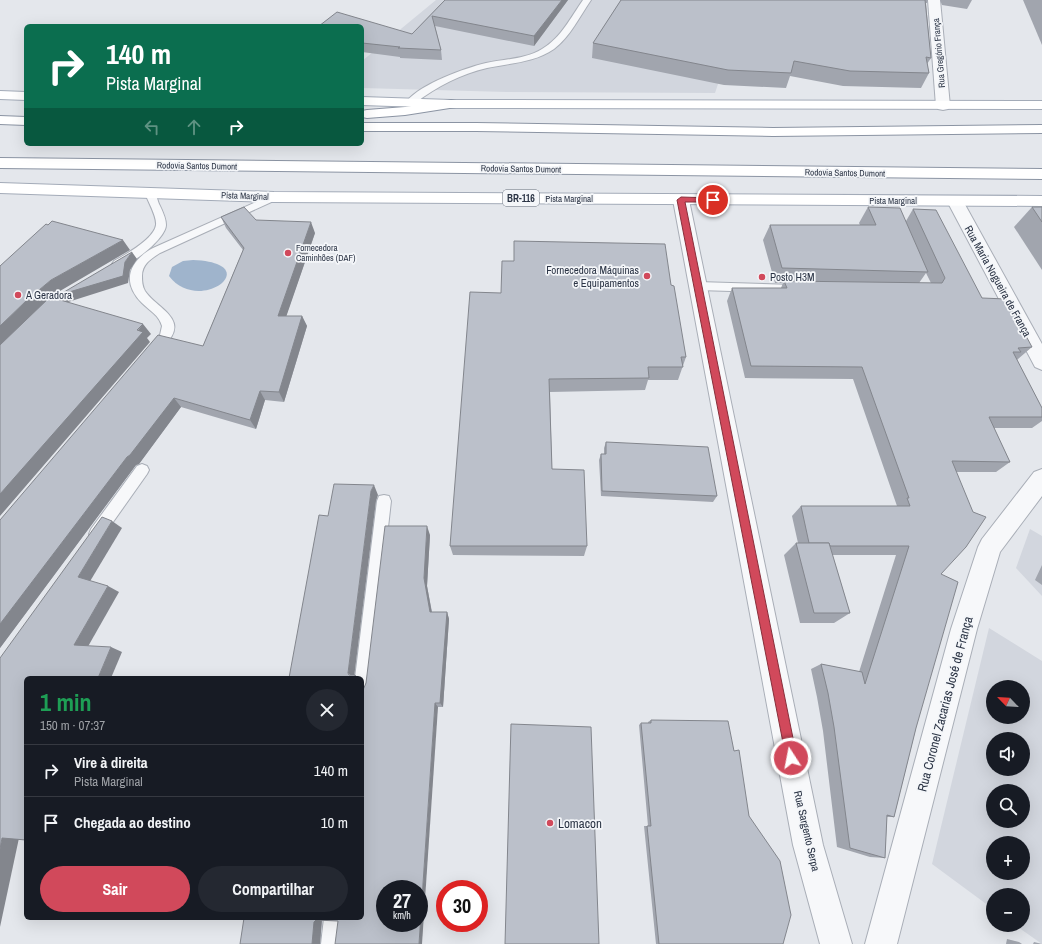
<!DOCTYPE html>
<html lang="pt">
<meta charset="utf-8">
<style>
:root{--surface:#171b24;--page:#242831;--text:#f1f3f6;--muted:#9ea1a6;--line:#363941;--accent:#d1495b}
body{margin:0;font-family:"Archivo Narrow",sans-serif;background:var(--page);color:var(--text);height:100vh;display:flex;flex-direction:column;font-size:15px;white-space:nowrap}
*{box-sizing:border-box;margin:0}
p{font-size:13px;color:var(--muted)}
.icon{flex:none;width:22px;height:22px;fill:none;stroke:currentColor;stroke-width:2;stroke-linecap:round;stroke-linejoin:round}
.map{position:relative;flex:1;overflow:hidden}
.sheet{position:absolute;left:24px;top:676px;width:340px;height:244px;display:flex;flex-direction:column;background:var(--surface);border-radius:6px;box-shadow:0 4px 16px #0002}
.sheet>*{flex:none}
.top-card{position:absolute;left:24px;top:24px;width:340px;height:122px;border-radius:6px;box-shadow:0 4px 16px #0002;background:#0b6e4f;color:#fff;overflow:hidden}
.needle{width:26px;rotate:295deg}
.controls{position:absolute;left:986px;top:680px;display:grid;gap:8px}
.controls a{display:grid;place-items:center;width:44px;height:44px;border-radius:50%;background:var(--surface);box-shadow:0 4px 16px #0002;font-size:20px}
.speed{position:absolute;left:376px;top:880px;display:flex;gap:8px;font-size:20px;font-weight:700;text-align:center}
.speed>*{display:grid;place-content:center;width:52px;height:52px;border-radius:50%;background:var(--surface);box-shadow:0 4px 16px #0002;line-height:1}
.speed small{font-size:10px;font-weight:400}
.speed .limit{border:6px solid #d22;background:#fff;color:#111}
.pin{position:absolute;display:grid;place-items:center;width:34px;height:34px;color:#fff;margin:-17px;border:2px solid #fff;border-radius:50%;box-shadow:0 1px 4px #0007}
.me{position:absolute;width:44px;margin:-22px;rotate:349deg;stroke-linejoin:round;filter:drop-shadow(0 0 3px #0008)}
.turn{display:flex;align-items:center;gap:14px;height:84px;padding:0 16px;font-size:18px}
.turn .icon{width:52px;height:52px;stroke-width:2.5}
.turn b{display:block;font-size:28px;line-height:34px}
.lanes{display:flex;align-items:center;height:38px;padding:0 16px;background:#0003;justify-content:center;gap:20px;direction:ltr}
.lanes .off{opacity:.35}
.round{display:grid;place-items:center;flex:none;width:42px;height:42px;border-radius:21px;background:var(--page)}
.summary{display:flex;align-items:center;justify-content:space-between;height:68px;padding:0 16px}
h1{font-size:24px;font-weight:700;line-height:30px;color:#1e9e55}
.button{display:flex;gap:8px;margin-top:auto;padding:8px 16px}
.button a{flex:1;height:46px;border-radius:24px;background:var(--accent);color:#fff;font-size:16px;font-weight:700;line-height:46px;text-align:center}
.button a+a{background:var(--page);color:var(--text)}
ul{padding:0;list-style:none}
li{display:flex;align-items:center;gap:12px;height:52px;padding:0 16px;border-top:1px solid var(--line)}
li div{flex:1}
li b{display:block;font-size:15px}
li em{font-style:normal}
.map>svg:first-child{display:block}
.built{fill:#d2d6de;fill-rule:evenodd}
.water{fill:#9fb4cc}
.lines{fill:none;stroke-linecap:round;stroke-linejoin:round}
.lane-casing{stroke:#a9aeb7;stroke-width:2}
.street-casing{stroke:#a9aeb7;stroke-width:2}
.primary-casing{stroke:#a3abb8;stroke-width:2}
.highway-casing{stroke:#8b94a3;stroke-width:2}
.lane{fill:#f7f8fa;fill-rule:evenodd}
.street{fill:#f7f8fa;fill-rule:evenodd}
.primary{fill:#fff;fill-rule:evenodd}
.highway{fill:#fff;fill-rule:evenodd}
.wall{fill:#a1a5ae;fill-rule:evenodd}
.shaded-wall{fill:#83868d}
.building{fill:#bbc0ca;stroke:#83868d;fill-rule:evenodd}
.route{fill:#d1495b;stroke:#882f3b}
.poi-dot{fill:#d1495b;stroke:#f4f6f9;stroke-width:1.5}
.labels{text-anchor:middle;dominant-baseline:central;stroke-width:3.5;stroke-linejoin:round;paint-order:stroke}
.far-street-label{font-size:9px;fill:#2b3445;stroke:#f4f6f9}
.far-poi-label{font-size:9px;fill:#2b3445;stroke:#f4f6f9;text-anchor:start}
.shield{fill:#f4f6f9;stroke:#676e7b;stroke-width:1}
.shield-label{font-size:10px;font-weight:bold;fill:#2b3445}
.poi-label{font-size:11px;fill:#2b3445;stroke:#f4f6f9;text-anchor:start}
.street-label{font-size:11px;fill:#2b3445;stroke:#f4f6f9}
.near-street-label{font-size:13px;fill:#2b3445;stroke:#f4f6f9}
.near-poi-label{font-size:13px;fill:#2b3445;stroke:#f4f6f9;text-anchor:start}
</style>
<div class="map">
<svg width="1042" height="944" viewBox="0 0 1042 944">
<rect width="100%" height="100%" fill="#e4e7ec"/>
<g class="built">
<polygon points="436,0 757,0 719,81 715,93 507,92 362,88 362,61"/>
<polygon points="1030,529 1042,536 1042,596 1016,568"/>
<path d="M989,628L1042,661V944L1015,925H1023V895H993V909L932,864ZM993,687H1023V717H993ZM993,739H1023V769H993ZM993,791H1023V821H993ZM993,843H1023V873H993Z"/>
</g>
<path class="water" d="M193,260C268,263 199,316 169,276L172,267L183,261Z"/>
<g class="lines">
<g class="lane-casing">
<g id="lane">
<path d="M583,0H591C580,16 570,37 554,49C534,63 509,63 487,68C461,74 436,87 415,103L412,104L407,101C421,84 465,68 486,63C505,59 526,59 542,49C561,38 571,17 583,0Z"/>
<path d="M150,190C156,191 157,199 159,204C162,210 166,218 166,225C166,239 127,270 114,267L112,264L114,261C125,255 154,239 156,225C157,216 148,202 145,193Z"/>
<path d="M274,194L279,197L278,199L160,253C151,259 142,264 142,276C142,281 142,286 145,291C158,310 192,319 163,347C158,353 155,357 148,354L146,351L160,335L162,326C159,315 150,311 142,303C121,282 129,261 153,248Z"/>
<polygon points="698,282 794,285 798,286 800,289 798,292 794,293 698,290 694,289 692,286 694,283"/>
<polygon points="142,464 147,466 149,470 147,474 101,539 96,541 91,539 89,534 91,529 137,466"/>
<polygon points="384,495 389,496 391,501 370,687 368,693 362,695 362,678 355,678 377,501 379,496"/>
<polygon points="324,918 344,918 341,944 321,944"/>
</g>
</g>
<g class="street-casing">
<g id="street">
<polygon points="928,0 940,0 950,106 948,109 943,110 938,109 936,106"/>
<polygon points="681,195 687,196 689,200 823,845 852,944 820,944 793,845 673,200 675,196"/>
<polygon points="955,196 961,197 963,201 1042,344 1042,370 1035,367 947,201 949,197"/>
<polygon points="1042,469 1042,496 1000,552 977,629 897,944 865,944 951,629 978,547 982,539 1034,472"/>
</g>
</g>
<g class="primary-casing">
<g id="primary">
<polygon points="0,91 26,92 26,100 0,99"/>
<polygon points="362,97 451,100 1042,101 1042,109 451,108 362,105"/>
<polygon points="0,183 274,192 1042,196 1042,206 274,202 0,193"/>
</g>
</g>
<g class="highway-casing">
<g id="highway">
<polygon points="451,100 456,101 458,104 456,107 405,115 367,118 362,117 362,111 367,110 405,107"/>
<polygon points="0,116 26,117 26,125 0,124"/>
<polygon points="362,123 476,123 773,128 1042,125 1042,133 773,136 476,131 362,131"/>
<polygon points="0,158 1042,169 1042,179 0,168"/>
</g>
</g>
<use href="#lane" class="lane"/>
<use href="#street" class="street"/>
<use href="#primary" class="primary"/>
<use href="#highway" class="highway"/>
</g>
<g class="wall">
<polygon points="445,0 568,0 534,46 435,26 441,50 442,60 400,58 400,57 362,52 362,26 412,34"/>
<polygon points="621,0 928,0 927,3 926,3 931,58 927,64 929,73 921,88 843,86 790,76 786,88 724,85 592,58 593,43"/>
<polygon points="940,0 972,0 967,9 942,5"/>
<polygon points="1023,0 1042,0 1042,45"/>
<path d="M868,207L906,221L913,209L982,298L1032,347L1018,359L1017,360L1042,408V421L1032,428H994L1010,462L996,472H956L916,728L894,817H887L885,858L870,857L837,847L823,731L817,697L811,669L821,664L859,672L896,555H832L850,613L834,623H800L784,555L796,543H798L792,516L801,506H897L853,379L745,378L727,301L732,288H781L783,283H775L763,240L770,225H860L859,223ZM926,273L931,283H919Z"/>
<polygon points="1032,207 1042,207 1042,270 1014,227"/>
<polygon points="221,217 256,220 315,233 286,316 302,316 307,326 284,402 265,400 256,429 181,407 139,464 136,465 0,648 0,520 203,346 243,250 226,228"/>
<polygon points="671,285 686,357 678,380 648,380 645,390 550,392 552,469 587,546 584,556 453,555 450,546 501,293"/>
<polygon points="606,442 717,496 713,502 601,496 599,460 601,454 604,454 604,448"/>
<polygon points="430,535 427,586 432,612 447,612 449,619 443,707 438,707 338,921 322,920 320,944 240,944 363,690"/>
<polygon points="1042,565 1042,585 1035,580"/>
<polygon points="651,720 734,751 749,816 783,944 656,944 644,826 648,826 639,725 641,723 648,723 648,722"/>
<polygon points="1007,939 1019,942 1022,944 1006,944"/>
<polygon points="1034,942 1042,944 1033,944"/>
</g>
<g class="shaded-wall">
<polygon points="562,0 568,0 534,46 534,36"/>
<polygon points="311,222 315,233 283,326 278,316"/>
<polygon points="123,240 130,250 60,291 36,311 0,346 0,326 27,300 51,280"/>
<polygon points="132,252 137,259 130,270 128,283 65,303 59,295 125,262"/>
<polygon points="302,316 307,326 284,402 279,392"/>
<polygon points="143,324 151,334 147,338 150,342 0,516 0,494"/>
<polygon points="260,391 265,400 256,429 250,420"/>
<polygon points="174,398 181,407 139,464 136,465 0,648 0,624 127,457"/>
<polygon points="374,485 378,495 376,501 354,678 348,673 371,491"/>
<polygon points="112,521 122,528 89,583 78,577"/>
<polygon points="427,526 430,535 427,586 433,619 430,612 424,578"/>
<polygon points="108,586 119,592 86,650 74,645"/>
<polygon points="447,612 449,619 443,707 440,703"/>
<polygon points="111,647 122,652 111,678 98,678"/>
<polygon points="355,675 359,678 355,678"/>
<polygon points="435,703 438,707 422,944 419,944"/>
<polygon points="2,838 19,838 0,927 0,849"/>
<polygon points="322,918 320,944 312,944 314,922 316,920"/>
</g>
<g class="building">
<polygon points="445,0 562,0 534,36 432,16 441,50 398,48 400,47 362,43 362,26 319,26 337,12 412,34"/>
<polygon points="621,0 925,0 931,58 926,57 929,73 850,71 794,61 791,73 728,70 593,43"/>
<polygon points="244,207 256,220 311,222 278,316 302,316 279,392 260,391 250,420 174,398 130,455 127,457 0,624 0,520 158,335 203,346 244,248 221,217"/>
<polygon points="868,207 900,208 928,272 782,268 770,225 876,225"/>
<polygon points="1032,207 1042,207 1042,222"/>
<polygon points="913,209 936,210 982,298 1006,299 1032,347 1018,348 1021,352 1013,352 1042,408 1042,417 989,417 1010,462 952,461 973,512 986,517 966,547 941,574 958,582 916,728 894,817 887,815 885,858 850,848 834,727 828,693 821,664 862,672 865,684 909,546 830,546 829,543 809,543 801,506 910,506 907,498 909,498 862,367 751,366 732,288 787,288 784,281 942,283 945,278"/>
<polygon points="52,221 123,240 51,280 27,300 0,326 0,266 46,224 48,225"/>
<polygon points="514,241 665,244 671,285 674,286 686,357 681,357 683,367 648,367 649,378 549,379 552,469 584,470 587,546 450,546 470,292 501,293 502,261 514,261"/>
<polygon points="132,252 125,262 123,276 59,295"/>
<polygon points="50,297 143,324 137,330 143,332 0,494 0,345"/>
<polygon points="606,442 708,447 717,496 602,491 601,454 606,454"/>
<polygon points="334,484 374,485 371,491 348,673 349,675 355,675 355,678 289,678 319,515 328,516"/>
<polygon points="102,517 112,521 78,577 108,586 74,645 111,647 98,678 26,678 26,840 2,838 0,849 0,658"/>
<path d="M385,526H427L424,578L430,612H447L440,703H435L419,944H335L338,921L316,920L314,922L312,944H240L244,918H362V690H363L366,683ZM385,889H419V923H385Z"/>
<polygon points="796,543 829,543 850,613 814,613"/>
<polygon points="651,720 728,721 734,751 739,750 749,816 780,861 791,915 783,944 659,944 647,826 651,826 641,723 651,723"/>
<polygon points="511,724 591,727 599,944 505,944"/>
</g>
<polygon class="route" points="681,197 713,198 716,200 713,202 685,202 797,758 795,762 791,764 787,762 786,758 677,200"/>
<g class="poi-dot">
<circle cx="288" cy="253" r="4"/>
<circle cx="647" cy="276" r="4"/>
<circle cx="762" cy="277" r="4"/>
<circle cx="18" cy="295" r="4"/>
<circle cx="550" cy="823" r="4"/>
</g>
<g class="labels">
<g class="far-street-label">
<text transform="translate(939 53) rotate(-95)">Rua Gregório França</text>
<text transform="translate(197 166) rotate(1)">Rodovia Santos Dumont</text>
<text transform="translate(521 169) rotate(1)">Rodovia Santos Dumont</text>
<text transform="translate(845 173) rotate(1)">Rodovia Santos Dumont</text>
<text transform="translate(245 196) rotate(2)">Pista Marginal</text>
<text x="569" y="199">Pista Marginal</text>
<text x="893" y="201">Pista Marginal</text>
</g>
<g class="far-poi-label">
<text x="296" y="248">Fornecedora<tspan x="296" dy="10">Caminhões (DAF)</tspan></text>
</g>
<rect class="shield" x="503" y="190" width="36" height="16" rx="3"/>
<g class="shield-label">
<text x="521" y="198">BR-116</text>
</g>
<g class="poi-label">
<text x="639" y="270" text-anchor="end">Fornecedora Máquinas<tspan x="639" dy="13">e Equipamentos</tspan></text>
<text x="770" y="277">Posto H3M</text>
<text x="26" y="295">A Geradora</text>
</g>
<g class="street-label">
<text transform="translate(998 281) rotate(61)">Rua Maria Nogueira de França</text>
<text transform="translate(807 831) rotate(77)">Rua Sargento Serpa</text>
</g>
<g class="near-street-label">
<text transform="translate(945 704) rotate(-75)">Rua Coronel Zacarias José de França</text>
</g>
<g class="near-poi-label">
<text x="558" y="823">Lomacon</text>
</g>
</g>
</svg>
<div class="controls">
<a><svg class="needle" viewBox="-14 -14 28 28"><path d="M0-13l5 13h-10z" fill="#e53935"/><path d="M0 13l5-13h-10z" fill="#9ea1a6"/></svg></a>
<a><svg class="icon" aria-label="sound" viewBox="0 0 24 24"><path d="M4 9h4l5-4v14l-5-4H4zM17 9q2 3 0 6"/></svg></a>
<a><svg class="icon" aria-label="search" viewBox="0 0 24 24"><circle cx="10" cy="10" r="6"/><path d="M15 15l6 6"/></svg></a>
<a>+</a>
<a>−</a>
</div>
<div class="speed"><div>27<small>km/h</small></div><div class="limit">30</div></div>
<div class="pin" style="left:713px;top:200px;background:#d93025"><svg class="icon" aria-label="arrive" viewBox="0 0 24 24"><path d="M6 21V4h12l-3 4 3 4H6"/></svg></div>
<svg class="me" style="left:791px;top:758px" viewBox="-20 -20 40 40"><circle r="17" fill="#d1495b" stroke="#fff" stroke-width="3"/><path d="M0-11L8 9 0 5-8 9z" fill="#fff"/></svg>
<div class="top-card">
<div class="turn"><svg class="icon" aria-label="right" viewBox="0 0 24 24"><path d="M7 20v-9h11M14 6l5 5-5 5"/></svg><div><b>140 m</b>Pista Marginal</div></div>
<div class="lanes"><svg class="icon off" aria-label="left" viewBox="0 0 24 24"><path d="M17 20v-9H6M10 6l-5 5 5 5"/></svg><svg class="icon off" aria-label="ahead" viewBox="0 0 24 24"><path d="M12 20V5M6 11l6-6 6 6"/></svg><svg class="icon" aria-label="right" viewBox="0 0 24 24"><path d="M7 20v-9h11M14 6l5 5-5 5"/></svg></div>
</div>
<section class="sheet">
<div class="summary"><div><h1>1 min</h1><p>150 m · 07:37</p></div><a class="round"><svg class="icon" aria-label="close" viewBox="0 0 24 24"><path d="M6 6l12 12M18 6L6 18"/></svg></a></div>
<ul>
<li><svg class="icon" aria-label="right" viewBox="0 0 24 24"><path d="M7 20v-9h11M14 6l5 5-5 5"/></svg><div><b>Vire à direita</b><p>Pista Marginal</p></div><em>140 m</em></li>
<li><svg class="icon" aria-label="arrive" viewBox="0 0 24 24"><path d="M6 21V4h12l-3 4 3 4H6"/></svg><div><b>Chegada ao destino</b></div><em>10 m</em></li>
</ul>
<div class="button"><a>Sair</a><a>Compartilhar</a></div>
</section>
</div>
